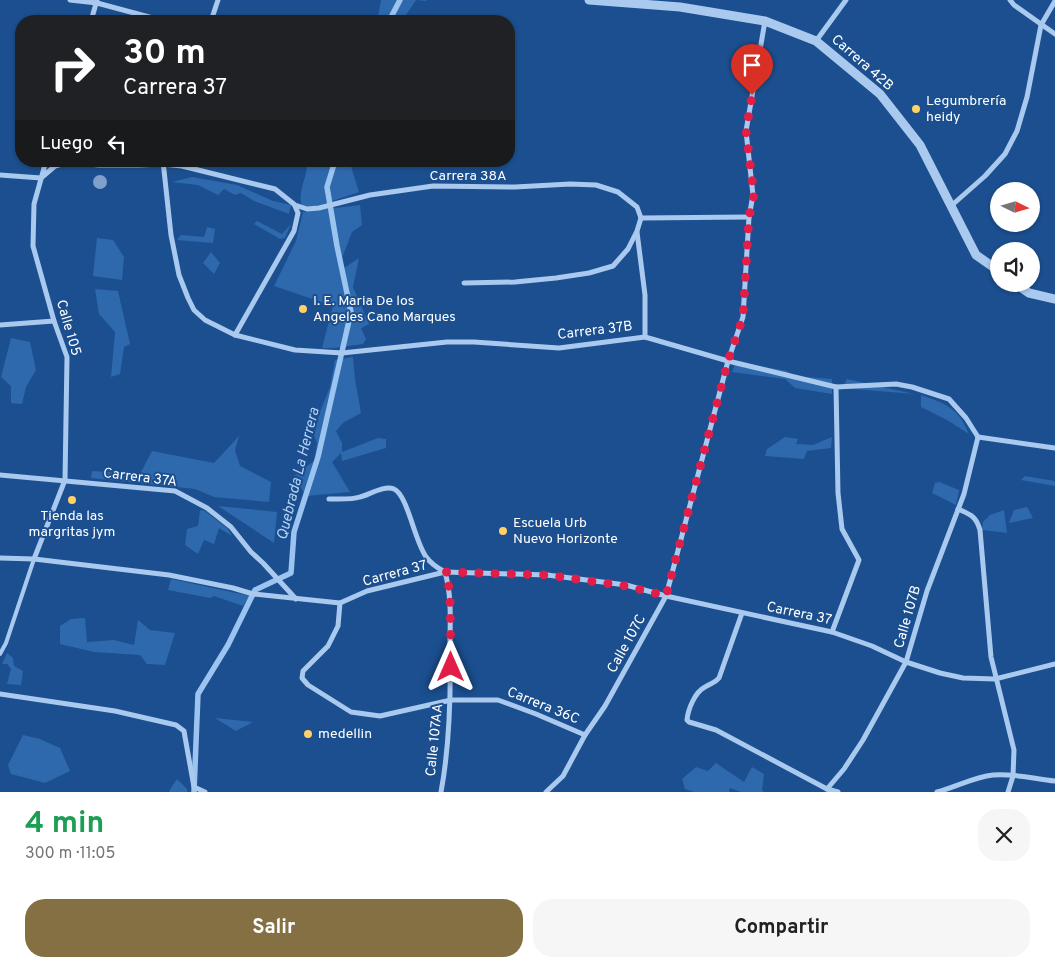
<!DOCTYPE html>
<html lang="es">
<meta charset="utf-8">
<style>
:root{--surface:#fff;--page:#f6f6f6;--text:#202124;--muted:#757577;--accent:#847042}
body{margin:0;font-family:Overpass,sans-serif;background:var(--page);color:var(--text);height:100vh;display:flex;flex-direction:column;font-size:19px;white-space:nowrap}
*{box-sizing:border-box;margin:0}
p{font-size:16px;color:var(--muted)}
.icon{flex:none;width:28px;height:28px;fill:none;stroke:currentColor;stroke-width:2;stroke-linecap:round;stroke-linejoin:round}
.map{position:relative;height:792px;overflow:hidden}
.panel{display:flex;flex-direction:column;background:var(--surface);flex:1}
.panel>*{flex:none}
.banner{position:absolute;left:15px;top:15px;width:500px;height:152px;border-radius:20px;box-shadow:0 1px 4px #0004;background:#202124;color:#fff;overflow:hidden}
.needle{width:32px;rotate:95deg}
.fabs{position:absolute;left:990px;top:182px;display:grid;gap:10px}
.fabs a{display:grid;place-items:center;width:50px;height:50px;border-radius:50%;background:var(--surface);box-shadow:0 1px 4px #0004;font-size:25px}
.pin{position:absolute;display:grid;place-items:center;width:42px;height:42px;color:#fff;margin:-51px -21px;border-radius:50% 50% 50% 0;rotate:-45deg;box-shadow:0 0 5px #0007}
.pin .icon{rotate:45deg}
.me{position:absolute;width:55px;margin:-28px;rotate:0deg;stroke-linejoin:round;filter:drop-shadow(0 0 4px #0008)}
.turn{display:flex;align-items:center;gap:18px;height:105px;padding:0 25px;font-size:22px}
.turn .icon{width:65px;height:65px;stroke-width:2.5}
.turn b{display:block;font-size:35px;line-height:42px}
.then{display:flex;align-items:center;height:48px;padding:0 25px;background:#0003;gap:10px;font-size:19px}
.round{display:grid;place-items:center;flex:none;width:52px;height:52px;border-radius:20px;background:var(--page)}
.head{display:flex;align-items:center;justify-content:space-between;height:85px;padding:0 25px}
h1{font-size:30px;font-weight:700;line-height:38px;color:#1e9e55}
.primary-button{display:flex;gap:10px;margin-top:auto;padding:10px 25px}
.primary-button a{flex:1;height:58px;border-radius:20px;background:var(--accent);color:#fff;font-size:20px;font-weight:700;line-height:58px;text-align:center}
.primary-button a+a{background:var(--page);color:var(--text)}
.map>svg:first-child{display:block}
.green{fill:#2e69ad}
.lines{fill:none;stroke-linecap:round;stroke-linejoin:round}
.stream{stroke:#9cc4f0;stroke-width:5.5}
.service{stroke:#a9c9ee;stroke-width:4}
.minor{stroke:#a9c9ee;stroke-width:5}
.tertiary{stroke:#a9c9ee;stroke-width:9}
.tree{fill:#7ea0ca}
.route{stroke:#e11d48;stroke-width:9;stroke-dasharray:0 16.2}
.poi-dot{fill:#ffd166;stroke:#1b4f8f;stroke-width:2}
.labels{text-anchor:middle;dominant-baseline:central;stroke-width:4;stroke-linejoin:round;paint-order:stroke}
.street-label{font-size:14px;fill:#fff;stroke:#1b4f8f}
.poi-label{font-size:14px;fill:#fff;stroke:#1b4f8f;text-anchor:start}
.water-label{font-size:15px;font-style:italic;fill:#b5d3f5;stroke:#1b4f8f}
</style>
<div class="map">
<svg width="1055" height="792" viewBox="0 0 1055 792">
<rect width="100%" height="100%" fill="#1b4f8f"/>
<g class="green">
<polygon points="381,0 427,0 426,1 416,0 402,21 375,21 379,12"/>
<path d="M307,161H351L350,163L359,192L314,207L302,206C297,191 308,177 307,161Z"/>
<polygon points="192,177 237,185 273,201 291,205 289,214 254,201 241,193 235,195 224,189 218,195 198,185 172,182"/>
<polygon points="360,205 362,225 352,232 342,258 344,268 359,258 353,287 369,324 361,328 366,339 363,344 334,348 322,348 333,306 274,286 296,241 303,212"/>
<polygon points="257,221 282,234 291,224 285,238 280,239 254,224"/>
<polygon points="207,227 215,229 213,243 177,240 181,235 204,237"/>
<polygon points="97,238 113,240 124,257 122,280 93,276"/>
<polygon points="211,252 220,263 214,274 203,263"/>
<polygon points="95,289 118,291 130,344 124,347 120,374 111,377 115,332 99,314"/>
<polygon points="11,338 30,342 36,370 26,387 22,404 11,403 11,386 1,377"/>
<polygon points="353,357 355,379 361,413 343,423 336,431 342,443 342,452 378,438 386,439 386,448 342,461 341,453 332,462 350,492 306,496 294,476 314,461 317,443 314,436 319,414 330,387 335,360"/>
<polygon points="736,362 787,371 800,381 807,377 832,379 832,394 795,388 785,379 732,372"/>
<polygon points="847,379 914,394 842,388"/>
<path d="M921,395C947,404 958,408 969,434L947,420L921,407Z"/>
<polygon points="239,436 235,450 240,466 271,482 269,502 214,497 195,489 91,478 92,471 140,474 152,451 214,463"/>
<polygon points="785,437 798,439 796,444 813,445 832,437 831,448 807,451 804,459 765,456 767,449"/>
<polygon points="1025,476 1055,481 1055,486 1021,480"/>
<polygon points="939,482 959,490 956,505 932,493 935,483"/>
<polygon points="218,506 277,512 274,543"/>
<polygon points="1027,507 1033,518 1009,523 1014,510"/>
<polygon points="200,510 205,511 228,529 232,536 219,528 214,544 204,540 198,554 185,545 187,529 198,526"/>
<polygon points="1004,510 1007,533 982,530 983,522 990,515"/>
<polygon points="171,579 250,596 243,606 214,596 210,598 168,590"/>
<polygon points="85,618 87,642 114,640 134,645 138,620 150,630 175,633 165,665 147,664 140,655 94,652 60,644 60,626 71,619"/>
<polygon points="7,653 13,658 14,666 23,671 21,685 7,684 11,669 7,664 2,664"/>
<polygon points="215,718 253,722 236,731"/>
<polygon points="23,735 40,739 60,748 70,771 45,783 11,774 8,765"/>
<polygon points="716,763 744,782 752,767 764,774 762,790 764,792 741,792 730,788 729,792 694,792 685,789 682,779 696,767 708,771"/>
<polygon points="177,779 187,789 187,792 170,792 169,791"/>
</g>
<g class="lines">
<g class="stream">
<polyline points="389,21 400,0"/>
<polyline points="194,792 198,694 228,645 255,590 291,573 294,532 318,457 351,312 337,246 327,187 335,161"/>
</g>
<polyline class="service" points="0,654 6,643 34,559"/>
<g class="minor">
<polyline points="70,0 97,3 164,21"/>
<polyline points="1010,0 1014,5 1055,34"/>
<polyline points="91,21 97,0"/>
<polyline points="211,21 218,0"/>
<polyline points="816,41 846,0"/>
<polyline points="163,161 171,235 179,275 188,298 194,310 205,320 235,335 295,350 342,353 447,342 474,342 559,348 645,337 728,361 836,387 896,384 912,387 949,399 966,418 978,437"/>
<polyline points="0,175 41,178 55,166 69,162 99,165 139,165 162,164 182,166 275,189 295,205 307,209 319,208 370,195 433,186 515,187 570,184 596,185 618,192 637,207 641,218"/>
<polyline points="951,206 985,176 1005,154 1017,131 1027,97 1041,25 1055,1"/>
<polyline points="641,218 749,217"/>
<polyline points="637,232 645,295 645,337"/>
<polyline points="464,283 515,282 556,278 589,273 613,266 628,249 637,231 641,218"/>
<polyline points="0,325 54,321"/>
<polyline points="235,335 294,231 298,213 295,206"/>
<polyline points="978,437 1055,448"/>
<polyline points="0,475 175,491 207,508 231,527 251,552 263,563 296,599"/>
<path d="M329,499C339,499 351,500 360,497C369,495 384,485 394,489C408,495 415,544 427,558C432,565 438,568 445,572C452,597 450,620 450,645C451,694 450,744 441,792"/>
<path d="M958,509C971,515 976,516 980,530L991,657L1014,750L1013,776L1008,792"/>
<polyline points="0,558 34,559 169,575 233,588 253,594 340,603 367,591 445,572 547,575 626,585 666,596 832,632 872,646 906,662 940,673 963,678 995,679 1055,664"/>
<polyline points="34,559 65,480 67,357 54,321 33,246 34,204 46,161"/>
<polyline points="340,603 338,626 328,646 303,671 302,678 308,685 351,712 380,716 451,700 498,700 536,714 585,735"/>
<path d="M742,613L719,678C715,683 711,683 705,687C695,692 688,709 687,720L689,722L716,730L827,789L838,792"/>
<polyline points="832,632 859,560 842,529 838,493 836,387"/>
<polyline points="0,694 115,711 176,725 184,731 185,737 194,787 205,792"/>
<polyline points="827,789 844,769 863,740 906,662 927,591 964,494 978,437"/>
<polyline points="546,792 563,776 585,735 605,706 666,596 728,361 743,317 749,217 753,195 746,131 765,21"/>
<path d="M937,792C956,787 974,777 993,775C1013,773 1035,779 1055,781"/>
</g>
<g class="tertiary">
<polyline points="589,0 680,7 765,21 816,41 880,94 920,145 976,255 999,271"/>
<polyline points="1016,284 1029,293 1055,299"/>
</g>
</g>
<circle class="tree" cx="100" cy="182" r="7"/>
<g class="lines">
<polyline class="route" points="451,667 450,591 445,572 547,575 626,586 666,596 728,361 743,317 749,217 754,195 746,131 752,95"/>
</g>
<g class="poi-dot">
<circle cx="916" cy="109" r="5"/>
<circle cx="303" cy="309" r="5"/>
<circle cx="72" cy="500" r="5"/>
<circle cx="503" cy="531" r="5"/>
<circle cx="308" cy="734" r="5"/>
</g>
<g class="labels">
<g class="street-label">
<text transform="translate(862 63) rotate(41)">Carrera 42B</text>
<text x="468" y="176">Carrera 38A</text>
<text transform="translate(68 328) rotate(74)">Calle 105</text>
<text transform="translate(595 331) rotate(-7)">Carrera 37B</text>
<text transform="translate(140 478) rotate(7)">Carrera 37A</text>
<text transform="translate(395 574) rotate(-15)">Carrera 37</text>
<text transform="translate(799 614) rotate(12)">Carrera 37</text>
<text transform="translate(908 617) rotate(-74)">Calle 107B</text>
<text transform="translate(627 644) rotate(-61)">Calle 107C</text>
<text transform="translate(543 706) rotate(22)">Carrera 36C</text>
<text transform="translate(435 740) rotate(-84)">Calle 107AA</text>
</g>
<g class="poi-label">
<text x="926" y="101">Legumbrería<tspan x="926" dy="16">heidy</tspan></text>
<text x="313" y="301">I. E. Maria De los<tspan x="313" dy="16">Angeles Cano Marques</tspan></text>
<text x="72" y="516" text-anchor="middle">Tienda las<tspan x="72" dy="16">margritas jym</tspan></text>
<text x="513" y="523">Escuela Urb<tspan x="513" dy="16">Nuevo Horizonte</tspan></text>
<text x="318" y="734">medellin</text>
</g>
<g class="water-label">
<text transform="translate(299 474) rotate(-76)">Quebrada La Herrera</text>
</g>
</g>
</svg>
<div class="fabs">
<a><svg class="needle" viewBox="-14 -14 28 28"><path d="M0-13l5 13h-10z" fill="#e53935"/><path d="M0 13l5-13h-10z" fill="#757577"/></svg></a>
<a><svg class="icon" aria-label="sound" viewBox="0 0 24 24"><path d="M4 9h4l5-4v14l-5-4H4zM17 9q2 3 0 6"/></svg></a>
</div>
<div class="pin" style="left:752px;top:95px;background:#d93025"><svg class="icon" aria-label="arrive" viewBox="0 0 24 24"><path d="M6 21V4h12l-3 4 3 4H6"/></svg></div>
<svg class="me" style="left:451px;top:667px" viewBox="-20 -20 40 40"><path d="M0-17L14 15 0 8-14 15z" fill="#e11d48" stroke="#fff" stroke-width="4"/></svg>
<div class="banner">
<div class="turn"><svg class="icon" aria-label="right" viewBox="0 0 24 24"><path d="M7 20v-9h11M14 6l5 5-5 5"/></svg><div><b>30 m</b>Carrera 37</div></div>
<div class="then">Luego<svg class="icon" aria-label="left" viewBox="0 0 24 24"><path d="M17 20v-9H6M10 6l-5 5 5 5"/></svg></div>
</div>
</div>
<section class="panel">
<div class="head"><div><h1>4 min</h1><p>300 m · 11:05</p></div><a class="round"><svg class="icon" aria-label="close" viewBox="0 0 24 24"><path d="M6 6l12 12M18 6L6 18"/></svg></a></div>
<div class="primary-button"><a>Salir</a><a>Compartir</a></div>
</section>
